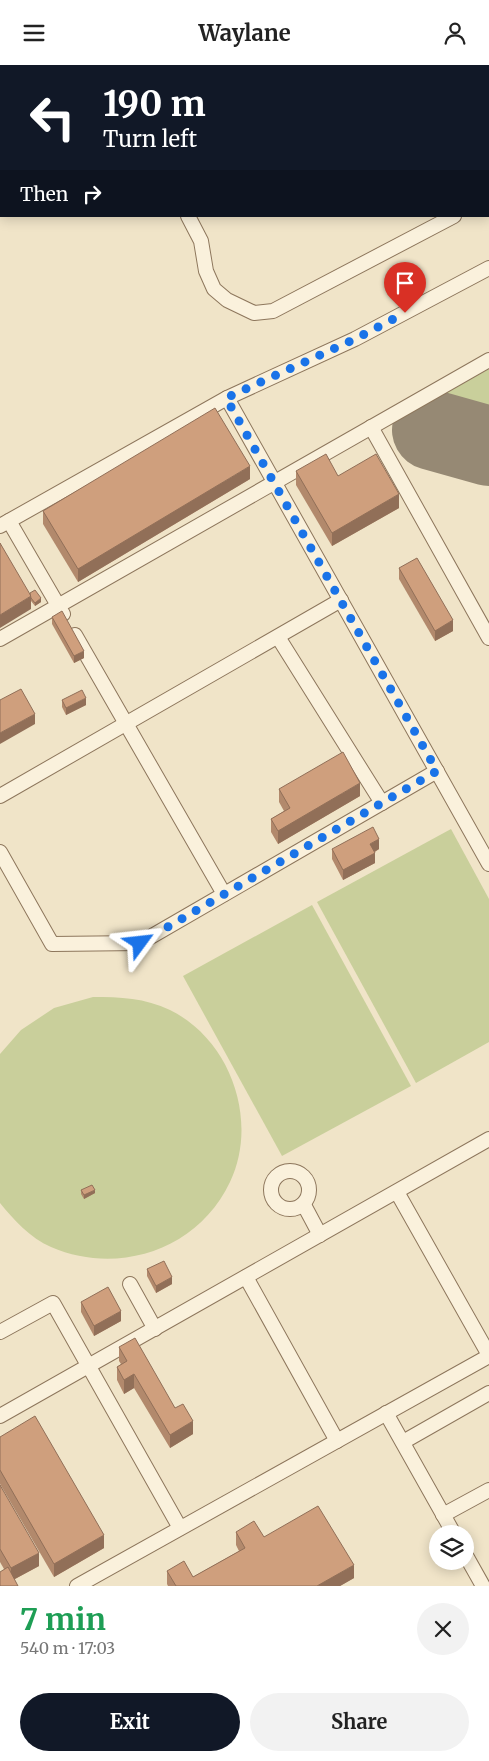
<!DOCTYPE html>
<meta charset="utf-8">
<style>
:root{--surface:#fff;--page:#f2f2f2;--text:#222;--muted:#767676;--accent:#111827}
body{margin:0;font-family:Merriweather,serif;background:var(--page);color:var(--text);height:100vh;display:flex;flex-direction:column;font-size:19px;white-space:nowrap}
*{box-sizing:border-box;margin:0}
p{font-size:16px;color:var(--muted)}
.icon{flex:none;width:28px;height:28px;fill:none;stroke:currentColor;stroke-width:2;stroke-linecap:round;stroke-linejoin:round}
.map{position:relative;height:1521px;overflow:hidden}
.panel{display:flex;flex-direction:column;background:var(--surface);flex:1}
.panel>*{flex:none}
.guide{position:absolute;left:0px;top:0px;width:490px;height:152px;box-shadow:0 2px 12px #0003;background:#111827;color:#fff;overflow:hidden}
.controls{position:absolute;left:429px;top:1460px;display:grid;gap:10px}
.controls a{display:grid;place-items:center;width:45px;height:45px;border-radius:50%;background:var(--surface);box-shadow:0 2px 12px #0003;font-size:25px}
.pin{position:absolute;display:grid;place-items:center;width:42px;height:42px;color:#fff;margin:-51px -21px;border-radius:50% 50% 50% 0;rotate:-45deg;box-shadow:0 0 5px #0007}
.pin .icon{rotate:45deg}
.me{position:absolute;width:55px;margin:-28px;rotate:60deg;stroke-linejoin:round;filter:drop-shadow(0 0 4px #0008)}
.turn{display:flex;align-items:center;gap:18px;height:105px;padding:0 20px;font-size:22px}
.turn .icon{width:65px;height:65px;stroke-width:2.5}
.turn b{display:block;font-size:35px;line-height:42px}
.then{display:flex;align-items:center;height:48px;padding:0 20px;background:#0003;gap:10px;font-size:19px}
.round{display:grid;place-items:center;flex:none;width:52px;height:52px;border-radius:26px;background:var(--page)}
.overview{display:flex;align-items:center;justify-content:space-between;height:85px;padding:0 20px}
h1{font-size:30px;font-weight:700;line-height:38px;color:#1e9e55}
.button{display:flex;gap:10px;margin-top:auto;padding:10px 20px}
.button a{flex:1;height:58px;border-radius:30px;background:var(--accent);color:#fff;font-size:20px;font-weight:700;line-height:58px;text-align:center}
.button a+a{background:var(--page);color:var(--text)}
header{display:flex;justify-content:space-between;align-items:center;height:65px;padding:0 20px;background:var(--surface);font-size:22px;font-weight:700}
.map>svg:first-child{display:block}
.green{fill:#c9cf9b}
.lines{fill:none;stroke-linecap:round;stroke-linejoin:round}
.runway{stroke:#968974;stroke-width:80}
.minor-casing{stroke:#8d765c;stroke-width:16}
.minor{stroke:#faf1dc;stroke-width:14}
.wall{fill:#b2896c}
.shaded-wall{fill:#916f58}
.building{fill:#cf9f7d;stroke:#916f58}
.route{stroke:#1a73e8;stroke-width:9;stroke-dasharray:0 16.2}
</style>
<header><svg class="icon" aria-label="menu" viewBox="0 0 24 24"><path d="M4 6h16M4 12h16M4 18h16"/></svg>Waylane<svg class="icon" aria-label="person" viewBox="0 0 24 24"><circle cx="12" cy="8" r="4"/><path d="M4 21q1-7 8-7t8 7"/></svg></header>
<div class="map">
<svg width="489" height="1521" viewBox="0 0 489 1521">
<rect width="100%" height="100%" fill="#f0e4c8"/>
<g class="green">
<polygon points="489,304 489,350 437,333"/>
<polygon points="451,764 489,834 489,977 416,1018 317,837"/>
<polygon points="312,840 411,1021 282,1091 183,911"/>
<path d="M93,932C120,932 145,933 170,945C231,975 259,1056 230,1117C198,1185 118,1211 51,1182C30,1173 14,1155 0,1138V989L21,965L54,943Z"/>
</g>
<g class="lines">
<polyline class="runway" points="432,365 489,381"/>
<g class="minor-casing">
<g id="minor">
<polyline points="98,0 99,1"/>
<polyline points="188,151 201,176 206,206 214,224 227,235 254,248 273,246 454,151"/>
<polyline points="227,333 489,799"/>
<polyline points="371,362 489,573"/>
<polyline points="9,456 63,549"/>
<polyline points="0,461 227,333 355,274 489,203"/>
<polyline points="75,570 224,829"/>
<polyline points="278,572 382,738"/>
<polyline points="0,574 489,295"/>
<polyline points="0,731 341,535"/>
<polyline points="0,787 52,879 140,878 437,706"/>
<circle cx="290" cy="1125" r="19"/>
<polyline points="397,1127 489,1290"/>
<polyline points="304,1140 320,1170"/>
<polyline points="246,1212 337,1376"/>
<polyline points="130,1219 155,1264"/>
<polyline points="0,1267 53,1238 180,1463"/>
<polyline points="386,1348 454,1469"/>
<polyline points="0,1351 489,1074"/>
<polyline points="403,1377 489,1328"/>
<polyline points="443,1450 489,1425"/>
<polyline points="465,1489 483,1521"/>
<polyline points="77,1521 489,1291"/>
</g>
</g>
<use href="#minor" class="minor"/>
</g>
<g class="wall">
<polygon points="296,406 338,411 399,443 332,481 296,420"/>
<polygon points="250,414 78,517 43,459 43,446"/>
<polygon points="399,503 453,566 435,576 399,514"/>
<polygon points="30,528 41,537 35,541 31,536 31,544"/>
<polygon points="52,552 84,593 74,598 52,559"/>
<polygon points="62,635 86,640 66,650 62,642"/>
<polygon points="279,724 360,731 278,779 271,767 271,754 284,746 279,737"/>
<polygon points="332,784 379,784 375,787 375,798 343,815 332,794"/>
<polygon points="81,1125 95,1128 84,1134 81,1129"/>
<polygon points="147,1204 172,1219 156,1228 147,1211"/>
<polygon points="81,1237 121,1256 94,1271 81,1247"/>
<polygon points="119,1282 175,1343 193,1369 170,1383 134,1323 124,1329 117,1315 117,1302 121,1299 119,1296"/>
<polygon points="0,1372 104,1483 54,1512 0,1419"/>
<polygon points="0,1420 39,1501 15,1514 4,1504 0,1497"/>
<polygon points="236,1467 264,1472 354,1513 340,1521 168,1521 167,1519 167,1506 193,1512 239,1486 236,1480"/>
</g>
<g class="shaded-wall">
<polygon points="250,401 250,414 78,517 78,504"/>
<polygon points="399,429 399,443 332,481 332,468"/>
<polygon points="31,531 31,544 0,563 0,550"/>
<polygon points="41,533 41,537 35,541 35,538"/>
<polygon points="453,555 453,566 435,576 435,566"/>
<polygon points="84,586 84,593 74,598 74,591"/>
<polygon points="86,633 86,640 66,650 66,643"/>
<polygon points="35,649 35,659 0,679 0,668"/>
<polygon points="360,718 360,731 278,779 278,766"/>
<polygon points="379,774 379,784 370,789 370,779"/>
<polygon points="375,788 375,798 343,815 343,805"/>
<polygon points="95,1125 95,1128 84,1134 84,1130"/>
<polygon points="172,1212 172,1219 156,1228 156,1221"/>
<polygon points="121,1246 121,1256 94,1271 94,1261"/>
<polygon points="134,1309 134,1323 124,1329 124,1315"/>
<polygon points="193,1356 193,1369 170,1383 170,1370"/>
<polygon points="104,1470 104,1483 54,1512 54,1499"/>
<polygon points="39,1488 39,1501 11,1516 11,1503"/>
<polygon points="354,1500 354,1513 340,1521 317,1521"/>
</g>
<g class="building">
<polygon points="215,343 250,401 78,504 43,446"/>
<polygon points="326,389 338,411 376,389 399,429 332,468 296,406"/>
<polygon points="0,478 31,531 0,550"/>
<polygon points="417,493 453,555 435,566 399,503"/>
<polygon points="35,525 41,533 35,538 31,533 30,528"/>
<polygon points="62,546 84,586 74,591 52,552"/>
<polygon points="21,624 35,649 0,668 0,635"/>
<polygon points="82,625 86,633 66,643 62,635"/>
<polygon points="343,687 360,718 278,766 271,754 290,743 279,724"/>
<polygon points="373,762 379,774 370,779 375,788 343,805 332,784"/>
<polygon points="92,1120 95,1125 84,1130 81,1125"/>
<polygon points="164,1196 172,1212 156,1221 147,1204"/>
<polygon points="108,1222 121,1246 94,1261 81,1237"/>
<polygon points="135,1273 175,1343 183,1339 193,1356 170,1370 134,1309 124,1315 117,1302 127,1296 119,1282"/>
<polygon points="35,1351 104,1470 54,1499 0,1405 0,1372"/>
<polygon points="0,1420 39,1488 11,1503 0,1484"/>
<polygon points="318,1441 354,1500 317,1521 176,1521 167,1506 184,1496 193,1512 245,1483 236,1467 254,1456 264,1472"/>
<polygon points="8,1502 18,1521 0,1521 0,1507"/>
</g>
<g class="lines">
<polyline class="route" points="140,878 437,706 226,333 355,274 405,248"/>
</g>
</svg>
<div class="controls">
<a><svg class="icon" aria-label="layers" viewBox="0 0 24 24"><path d="M12 4l9 5-9 5-9-5zM3 14l9 5 9-5"/></svg></a>
</div>
<div class="pin" style="left:405px;top:248px;background:#d93025"><svg class="icon" aria-label="arrive" viewBox="0 0 24 24"><path d="M6 21V4h12l-3 4 3 4H6"/></svg></div>
<svg class="me" style="left:140px;top:878px" viewBox="-20 -20 40 40"><path d="M0-17L14 15 0 8-14 15z" fill="#1a73e8" stroke="#fff" stroke-width="4"/></svg>
<div class="guide">
<div class="turn"><svg class="icon" aria-label="left" viewBox="0 0 24 24"><path d="M17 20v-9H6M10 6l-5 5 5 5"/></svg><div><b>190 m</b>Turn left</div></div>
<div class="then">Then<svg class="icon" aria-label="right" viewBox="0 0 24 24"><path d="M7 20v-9h11M14 6l5 5-5 5"/></svg></div>
</div>
</div>
<section class="panel">
<div class="overview"><div><h1>7 min</h1><p>540 m · 17:03</p></div><a class="round"><svg class="icon" aria-label="close" viewBox="0 0 24 24"><path d="M6 6l12 12M18 6L6 18"/></svg></a></div>
<div class="button"><a>Exit</a><a>Share</a></div>
</section>
